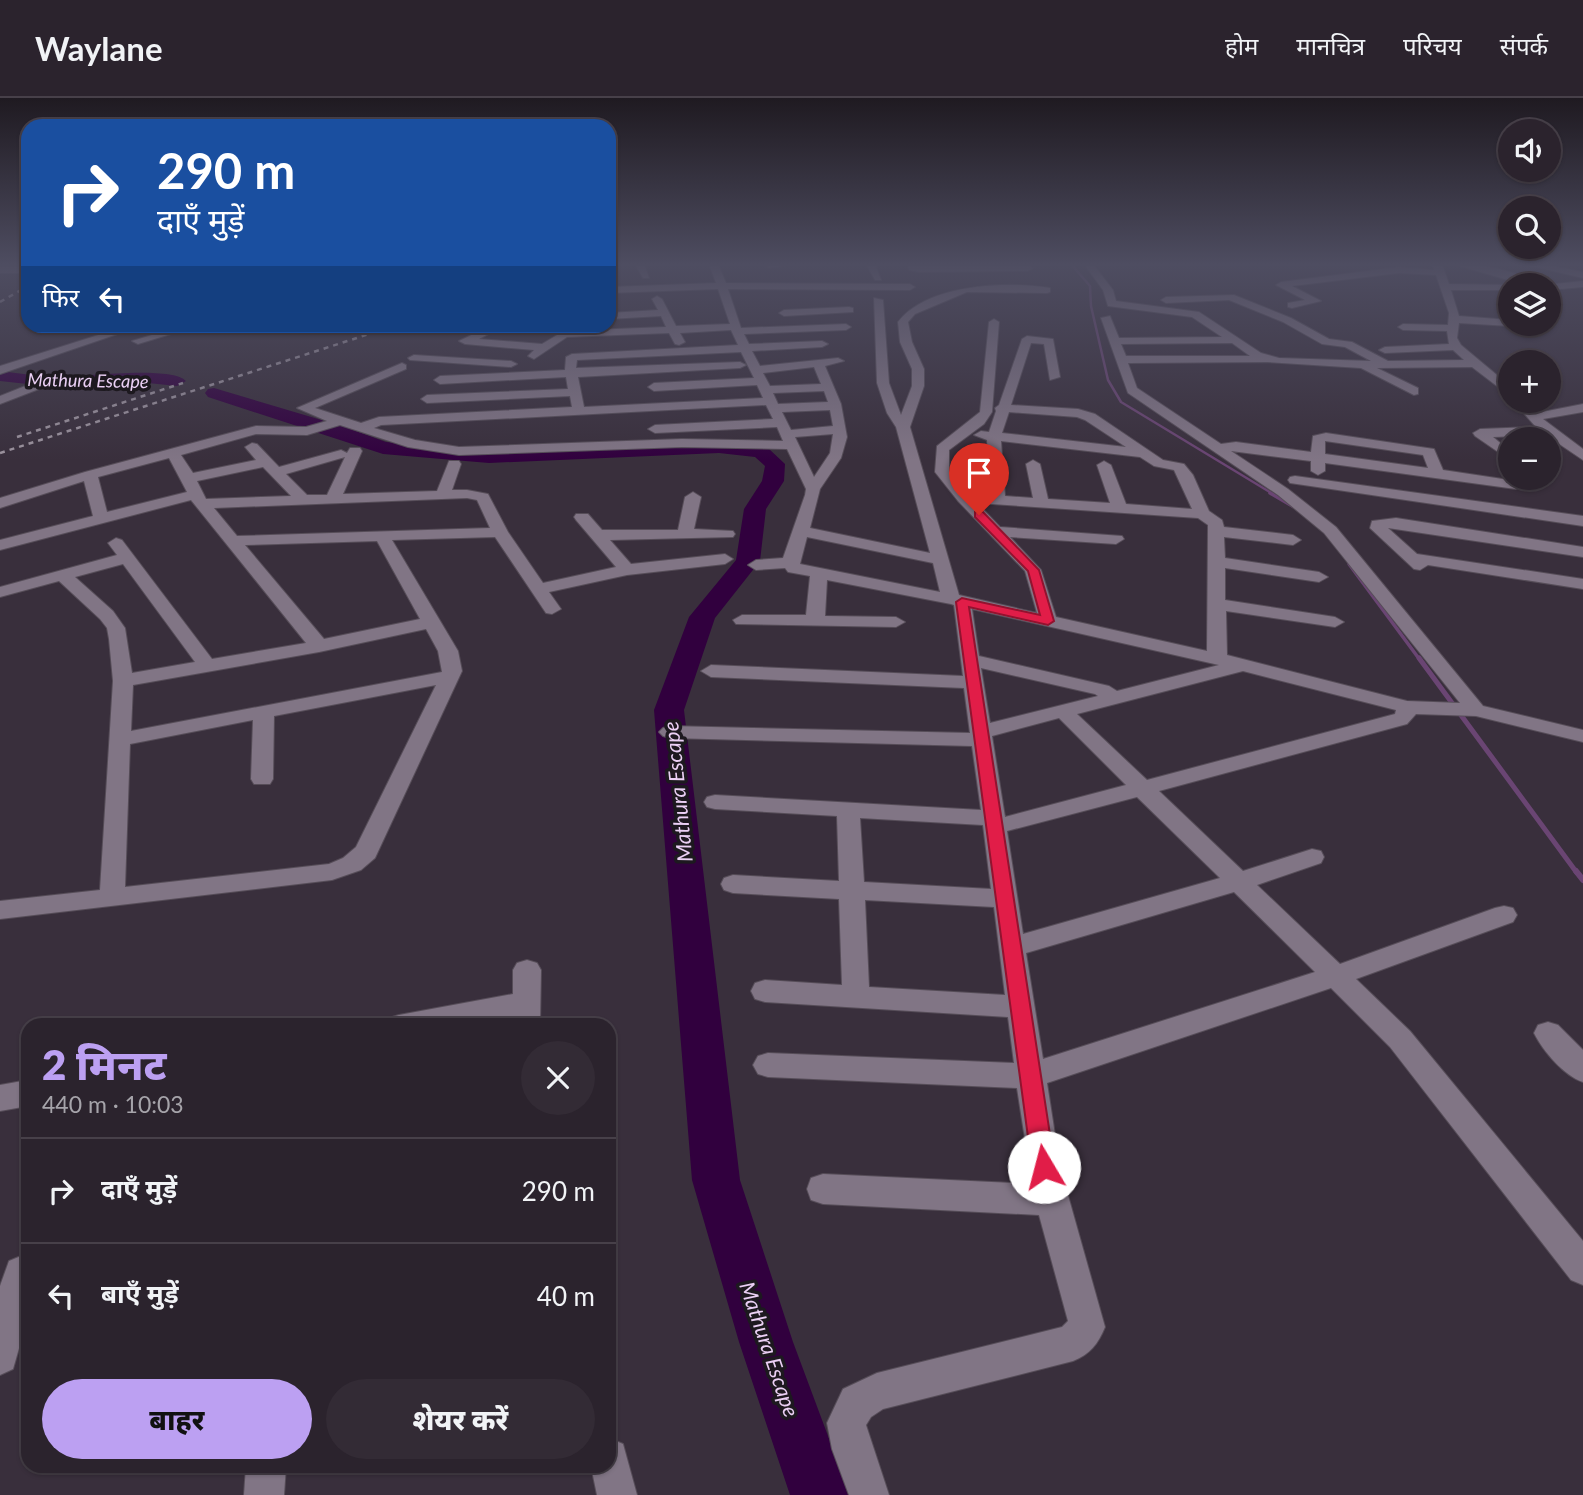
<!DOCTYPE html>
<html lang="hi">
<meta charset="utf-8">
<style>
:root{--surface:#2b232d;--page:#332b35;--text:#f1f3f6;--muted:#a6a4aa;--line:#474049;--accent:#bca0f2}
body{margin:0;font-family:Lato,"Noto Sans Devanagari",sans-serif;background:var(--page);color:var(--text);height:100vh;display:flex;flex-direction:column;font-size:26px;white-space:nowrap}
*{box-sizing:border-box;margin:0}
p{font-size:23px;color:var(--muted)}
.icon{flex:none;width:38px;height:38px;fill:none;stroke:currentColor;stroke-width:2;stroke-linecap:round;stroke-linejoin:round}
.map{position:relative;flex:1;overflow:hidden}
.details{position:absolute;left:21px;top:920px;width:595px;height:455px;display:flex;flex-direction:column;background:var(--surface);border-radius:21px;box-shadow:0 2px 5px #0004,0 0 0 2px var(--line)}
.details>*{flex:none}
.banner{position:absolute;left:21px;top:21px;width:595px;height:214px;border-radius:21px;box-shadow:0 2px 5px #0004,0 0 0 2px var(--line);background:#1a4fa0;color:#fff;overflow:hidden}
.tools{position:absolute;left:1498px;top:21px;display:grid;gap:14px}
.tools a{display:grid;place-items:center;width:63px;height:63px;border-radius:50%;background:var(--surface);box-shadow:0 2px 5px #0004,0 0 0 2px var(--line);font-size:35px}
.pin{position:absolute;display:grid;place-items:center;width:60px;height:60px;color:#fff;margin:-72px -30px;border-radius:50% 50% 50% 0;rotate:-45deg;box-shadow:0 0 7px #0007}
.pin .icon{rotate:45deg}
.me{position:absolute;width:77px;margin:-38px;rotate:352deg;stroke-linejoin:round;filter:drop-shadow(0 0 5px #0008)}
.turn{display:flex;align-items:center;gap:24px;height:147px;padding:0 21px;font-size:32px}
.turn .icon{width:91px;height:91px;stroke-width:2.5}
.turn b{display:block;font-size:49px;line-height:60px}
.then{display:flex;align-items:center;height:66px;padding:0 21px;background:#0003;gap:14px;font-size:26px}
.round{display:grid;place-items:center;flex:none;width:74px;height:74px;border-radius:37px;background:var(--page)}
.head{display:flex;align-items:center;justify-content:space-between;height:119px;padding:0 21px}
h1{font-size:42px;font-weight:800;line-height:52px;color:var(--accent)}
.cta{display:flex;gap:14px;margin-top:auto;padding:14px 21px}
.cta a{flex:1;height:80px;border-radius:42px;background:var(--accent);color:#111;font-size:28px;font-weight:800;line-height:80px;text-align:center}
.cta a+a{background:var(--page);color:var(--text)}
ul{padding:0;list-style:none}
li{display:flex;align-items:center;gap:21px;height:105px;padding:0 21px;border-top:2px solid var(--line)}
li div{flex:1}
li b{display:block;font-size:26px}
li em{font-style:normal}
header{display:flex;align-items:center;gap:42px;box-sizing:border-box;height:98px;padding:0 35px;background:var(--surface);border-bottom:2px solid var(--line)}
header strong{font-size:33px}
nav{display:flex;gap:38px;margin-inline-start:auto;font-size:24px}
.map>svg:first-child{display:block}
.lines{fill:none;stroke-linecap:round;stroke-linejoin:round}
.stream-far3{stroke:#6a4573;stroke-width:2.5}
.stream-far2{stroke:#6a4573;stroke-width:3.5}
.stream-far1{stroke:#6a4573;stroke-width:5}
.stream{stroke:#6a4573;stroke-width:6}
.river{fill:#31003e;fill-rule:evenodd}
.minor-casing{stroke:#564d58;stroke-width:2}
.minor{fill:#817585;fill-rule:evenodd}
.rail{stroke:#9c939e;stroke-width:2.5;stroke-dasharray:5 5;stroke-linecap:butt}
.route{fill:#e11d48;stroke:#92132f;stroke-width:2}
.labels{text-anchor:middle;dominant-baseline:central;stroke-width:7;stroke-linejoin:round;paint-order:stroke}
.far-water-label{font-size:18px;font-style:italic;fill:#ebd0f5;stroke:#1d191f}
.water-label{font-size:21px;font-style:italic;fill:#ebd0f5;stroke:#1d191f}
</style>
<header>
<strong>Waylane</strong>
<nav><a>होम</a><a>मानचित्र</a><a>परिचय</a><a>संपर्क</a></nav>
</header>
<div class="map">
<svg width="1583" height="1397" viewBox="0 0 1583 1397">
<rect width="100%" height="100%" fill="#392f3c"/>
<g class="lines">
<polyline class="stream-far3" points="1071,166 1090,188 1091,208 1108,282 1121,304 1273,396"/>
<g class="stream-far2">
<polyline points="1270,395 1294,409"/>
<polyline points="1349,466 1420,562"/>
</g>
<polyline class="stream-far1" points="1419,560 1577,775"/>
<polyline class="stream" points="1576,773 1583,782"/>
<g class="river">
<path d="M0,273C18,275 37,278 55,279C80,279 172,267 186,283L177,288L148,285L55,289L0,283Z"/>
<polygon points="214,290 345,329 386,344 489,353 719,343 768,350 785,366 784,383 766,411 760,463 715,520 684,612 740,1082 793,1244 850,1397 790,1397 739,1244 692,1082 654,612 689,519 736,462 744,411 762,383 765,368 755,359 719,355 489,365 383,356 208,299 205,295 208,291"/>
</g>
<g class="minor-casing">
<g id="minor">
<polygon points="635,166 644,166 649,180 643,180"/>
<path d="M709,166H718L726,185L910,186L915,189L910,192L728,191L741,230L846,226L851,229L846,232L744,236L749,246L822,243L828,246L822,249L752,253L760,268L838,260L844,263L825,268L841,306L847,339L841,360L820,391L810,430L930,455L896,329L887,315L877,285L874,200L883,202L889,285L901,317L912,288V271L900,244L898,224C927,186 1006,183 1050,190V194L1047,195L967,194L915,216L908,224L912,244L924,271V288L910,329L959,497L1037,515L1025,473L958,403L935,374L937,348L980,314L989,224L994,221L999,224L992,314L984,326L949,352V374L967,396L990,397L987,342L974,337L981,333L989,334L996,313L995,310L999,307L1022,241L1027,238L1053,241L1060,279L1050,282L1044,246L1031,245L1011,307L1078,311L1095,316L1163,362L1184,366L1193,377L1209,413L1222,422L1224,429L1293,437L1301,442L1293,447L1224,439L1225,460L1319,474L1328,479L1319,484L1225,470V502L1335,519L1344,524L1335,529L1226,513L1227,557L1407,603L1460,605L1324,435L1278,397L1128,295L1101,220L1110,218L1119,240L1222,239L1192,219L1108,208L1103,192L1084,166H1093L1113,192L1116,203L1199,214L1261,255L1279,260L1371,263L1345,249L1322,246L1283,224L1229,202L1166,205L1161,202L1166,199L1234,197L1291,220L1329,241L1352,244L1388,263L1464,262L1453,252L1385,255L1379,252L1385,249L1449,246L1447,233L1403,232L1398,229L1403,226L1448,227L1449,215L1436,177L1399,175L1292,188L1321,203L1292,210L1288,209V205L1305,202L1276,187L1281,184L1399,169L1434,172L1433,166H1442L1449,186L1513,187H1510V192H1451L1459,218L1510,222V226H1515L1510,228L1459,225L1457,240L1461,247L1510,288V298L1472,269L1377,270L1418,290V296L1414,297L1361,270L1267,264L1128,265L1137,290L1221,346L1236,344L1311,354L1313,338L1326,335L1434,351L1443,372L1516,383L1523,387L1516,391L1325,365V373L1318,377L1311,373V363L1231,353L1288,391L1336,429L1483,608L1583,632V644L1476,618L1416,616L1407,626L1159,693L1243,773L1312,751L1321,753L1324,759L1321,765L1257,787L1340,866L1495,810L1504,808L1513,810L1517,817L1513,824L1356,881L1410,933L1583,1143V1187L1571,1182L1390,949L1331,890L1047,985L1060,1069L1105,1229C1098,1246 1090,1256 1073,1263L883,1311L871,1319L866,1327L889,1397H849L832,1351L827,1325L843,1291L877,1275L1062,1229L1068,1223L1039,1117L823,1106L811,1102L807,1091L811,1080L823,1076L1032,1086L1017,990L768,979L758,976L753,967L758,958L768,955L1014,965L1008,919L765,904L755,901L751,893L755,885L765,882L842,887L839,801L733,795L724,792L721,786L724,780L733,777L839,783L837,718L715,711L707,709L704,704L707,699L715,697L981,712L972,648L670,640L663,638L659,634L663,630L670,628L970,635L964,590L711,579L701,573L711,567L963,578L954,507L951,506L827,482L825,518L896,519L905,524L896,529L736,526L733,522L742,517H806L810,478L788,474L785,470L756,472L748,467L756,462L783,460L805,397L806,391L787,351L682,349L459,357L408,349L340,327L307,337L256,336L181,357L193,375L256,362L245,349L252,345L257,346L279,369L341,352L347,355L350,350H360L362,353L343,396L437,393L449,363H459L461,366L452,392H467L488,396L508,434L543,485L616,469L576,422L574,419L576,416H588L602,432H678L685,399L693,394L701,399L694,431L733,433L735,436L733,439L610,442L631,466L725,456L733,461L725,466L627,477L549,494L561,511L552,516L546,515L495,439L392,442L458,553L462,573L375,760L361,772L332,782L0,821V803L100,792L113,583L109,541L107,530L100,521L59,483L0,499V489L117,457L108,445L116,440L122,442L212,561L306,545L191,402L0,452V442L93,418L84,383L0,410V400L85,374L256,328L306,329L327,323L297,310L402,265L406,267V271L315,310L361,325L379,319L572,309L570,298L427,305L421,301L427,297L568,291L566,279L440,286L434,282L440,278L565,272L566,259L572,256L738,247L731,232L680,235L685,244L679,247L675,246L669,235L567,239L534,261L528,258L534,252L465,246L459,243L490,228H503L479,241L542,246L564,233L666,229L661,218L609,221V215L658,212L652,201L657,198L662,201L676,228L730,226L718,191L609,195V189L716,185ZM1232,245L1250,258H1126L1121,246ZM741,254L754,280L654,285L648,289L654,293L757,287L763,300L584,309L578,279L740,270L746,267L740,264L576,270L577,262ZM814,269L821,286L770,288L763,275ZM824,293L828,304L778,306L773,295ZM766,307L773,321L655,327L648,331L655,335L777,329L783,343L682,341L459,349L415,342L374,330L381,327ZM830,312L833,328L791,332L782,314ZM1009,314L1077,319L1085,322L1126,349L1002,335ZM833,336L830,355L814,379L795,339ZM1001,343L1140,359L1154,368L1174,372L1192,411L1126,406L1111,367L1104,363L1097,367L1110,405L1048,401L1040,366L1033,362L1026,366L1033,400L1005,398ZM1325,343L1423,357L1428,370L1325,356ZM345,359L327,397H307L286,376ZM169,360L187,394L107,414L98,379ZM263,369L291,398L206,401L197,383ZM467,400L477,402L490,430L237,438L214,410ZM977,405L1198,420L1208,427L1207,553L1056,519L1041,472L1010,439L1116,446L1124,441L1122,438L1000,429ZM807,439L933,465L940,494L800,466ZM377,443L420,521L324,541L245,447ZM123,466L195,564L132,575L125,530L113,513L75,479ZM972,511L1219,567L1117,593L1109,588L979,558ZM426,531L438,553L442,574L131,633L133,587L319,554ZM981,570L1095,596L1098,598L990,625ZM1243,573L1396,612L1395,616L1147,682L1077,616ZM436,587L356,749L343,760L329,766L125,789L130,646L253,622L251,681L254,686H270L273,681L274,618ZM1059,620L1126,687L1005,719L992,638ZM1137,699L1220,780L1023,836L1007,733ZM860,720L983,727L991,791L864,784ZM1234,794L1315,874L1043,961L1026,855ZM865,802L994,809L1005,897L869,889Z"/>
<polygon points="765,166 794,166 769,170"/>
<polygon points="866,166 875,166 881,182 875,182"/>
<polygon points="907,166 1028,167 1033,170 1028,173 919,174 909,172"/>
<path d="M1453,166C1478,166 1516,171 1537,187H1525Z"/>
<polygon points="1523,166 1542,166 1583,174 1583,180"/>
<polygon points="0,169 19,169 24,172 19,175 0,175"/>
<polygon points="1583,183 1583,189 1549,192 1549,187 1545,187"/>
<polygon points="849,209 853,210 853,214 784,218 779,215 784,212"/>
<polygon points="127,228 141,228 0,276 0,268"/>
<polygon points="182,228 197,228 138,246 132,243"/>
<polygon points="414,257 511,263 517,266 511,269 410,262 408,260"/>
<polygon points="48,279 52,280 52,286 0,306 0,298"/>
<polygon points="1513,303 1526,303 1537,315 1583,306 1583,314 1543,321 1583,351 1583,362 1546,337 1493,339 1510,353 1509,357 1504,358 1475,338 1473,335 1480,331 1536,329"/>
<polygon points="1295,378 1583,418 1583,428 1290,385 1288,382 1290,379"/>
<polygon points="1396,420 1583,449 1583,459 1388,430 1417,456 1583,481 1583,491 1428,467 1420,472 1414,471 1370,430 1372,423"/>
<polygon points="527,862 537,865 541,872 540,928 512,928 512,918 460,928 385,928 389,920 399,917 513,896 513,872 517,865"/>
<path d="M1548,924L1558,927L1583,952V984C1564,978 1543,953 1534,935L1538,927Z"/>
<polygon points="28,982 28,1008 0,1013 0,987"/>
<polygon points="21,1158 28,1161 28,1219 13,1271 0,1277 0,1188 9,1163"/>
<polygon points="609,1340 623,1346 637,1397 597,1397 591,1368 609,1368"/>
<polygon points="246,1368 286,1368 284,1397 244,1397"/>
</g>
</g>
<use href="#minor" class="minor"/>
<g class="rail">
<polyline points="0,204 28,188"/>
<polyline points="17,339 183,285"/>
<polyline points="0,355 394,228"/>
</g>
</g>
<linearGradient id="sky" x2="0" y2="1"><stop stop-color="#1f1a21"/><stop offset="0.46" stop-color="#4e4d61"/><stop offset="1" stop-color="#4e4d61" stop-opacity="0"/></linearGradient>
<rect width="1583" height="362" fill="url(#sky)"/>
<polygon class="route" points="975,414 983,414 1039,472 1054,523 1048,527 969,509 1055,1069 1052,1076 1044,1079 1036,1076 1032,1069 956,504 962,500 1040,517 1028,473 975,419"/>
<g class="labels">
<g class="far-water-label">
<text transform="translate(88 282) rotate(1)">Mathura Escape</text>
</g>
<g class="water-label">
<text transform="translate(677 694) rotate(-96)">Mathura Escape</text>
<text transform="translate(770 1251) rotate(71)">Mathura Escape</text>
</g>
</g>
</svg>
<div class="tools">
<a><svg class="icon" aria-label="sound" viewBox="0 0 24 24"><path d="M4 9h4l5-4v14l-5-4H4zM17 9q2 3 0 6"/></svg></a>
<a><svg class="icon" aria-label="search" viewBox="0 0 24 24"><circle cx="10" cy="10" r="6"/><path d="M15 15l6 6"/></svg></a>
<a><svg class="icon" aria-label="layers" viewBox="0 0 24 24"><path d="M12 4l9 5-9 5-9-5zM3 14l9 5 9-5"/></svg></a>
<a>+</a>
<a>−</a>
</div>
<div class="pin" style="left:979px;top:417px;background:#d93025"><svg class="icon" aria-label="arrive" viewBox="0 0 24 24"><path d="M6 21V4h12l-3 4 3 4H6"/></svg></div>
<svg class="me" style="left:1044px;top:1069px" viewBox="-20 -20 40 40"><circle r="19" fill="#fff"/><path d="M0-13L10 11 0 6-10 11z" fill="#e11d48"/></svg>
<div class="banner">
<div class="turn"><svg class="icon" aria-label="right" viewBox="0 0 24 24"><path d="M7 20v-9h11M14 6l5 5-5 5"/></svg><div><b>290 m</b>दाएँ मुड़ें</div></div>
<div class="then">फिर<svg class="icon" aria-label="left" viewBox="0 0 24 24"><path d="M17 20v-9H6M10 6l-5 5 5 5"/></svg></div>
</div>
<section class="details">
<div class="head"><div><h1>2 मिनट</h1><p>440 m · 10:03</p></div><a class="round"><svg class="icon" aria-label="close" viewBox="0 0 24 24"><path d="M6 6l12 12M18 6L6 18"/></svg></a></div>
<ul>
<li><svg class="icon" aria-label="right" viewBox="0 0 24 24"><path d="M7 20v-9h11M14 6l5 5-5 5"/></svg><div><b>दाएँ मुड़ें</b></div><em>290 m</em></li>
<li><svg class="icon" aria-label="left" viewBox="0 0 24 24"><path d="M17 20v-9H6M10 6l-5 5 5 5"/></svg><div><b>बाएँ मुड़ें</b></div><em>40 m</em></li>
</ul>
<div class="cta"><a>बाहर</a><a>शेयर करें</a></div>
</section>
</div>
